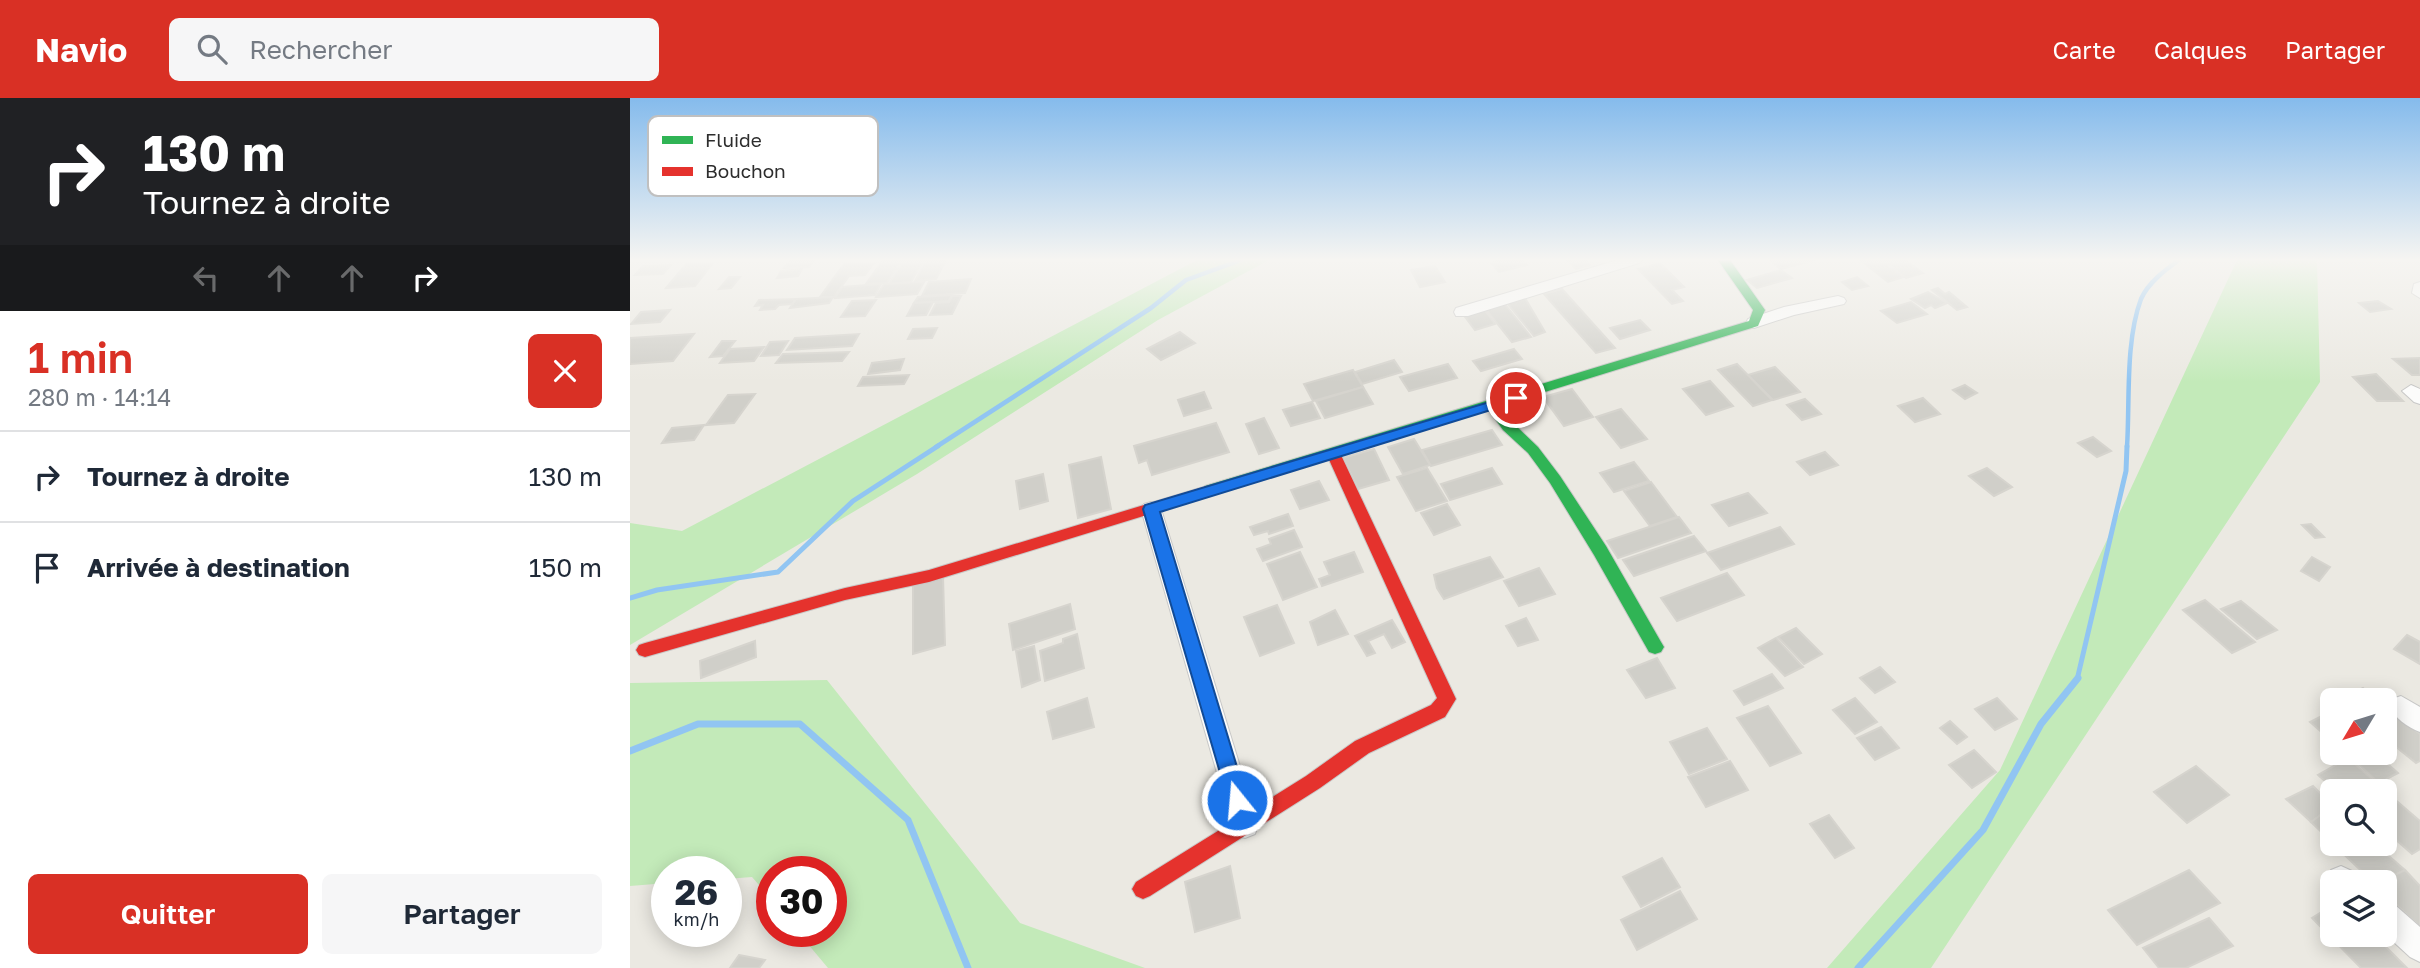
<!DOCTYPE html>
<html lang="fr">
<meta charset="utf-8">
<style>
:root{--surface:#fff;--page:#f6f6f7;--text:#1f2937;--muted:#747a83;--line:#e0e1e3;--accent:#d93025}
body{margin:0;font-family:"Golos Text",sans-serif;background:var(--page);color:var(--text);height:100vh;display:flex;flex-direction:column;font-size:26px;white-space:nowrap}
*{box-sizing:border-box;margin:0}
p{font-size:23px;color:var(--muted)}
.icon{flex:none;width:38px;height:38px;fill:none;stroke:currentColor;stroke-width:2;stroke-linecap:round;stroke-linejoin:round}
.map{position:relative;flex:1;overflow:hidden}
.panel{display:flex;flex-direction:column;background:var(--surface);width:630px}
.panel>*{flex:none}
.hud{background:#202124;color:#fff;overflow:hidden}
.needle{width:46px;rotate:232deg}
.controls{position:absolute;left:1690px;top:590px;display:grid;gap:14px}
.controls a{display:grid;place-items:center;width:77px;height:77px;border-radius:10px;background:var(--surface);box-shadow:0 4px 18px #0003;font-size:35px}
.speed{position:absolute;left:21px;top:758px;display:flex;gap:14px;font-size:35px;font-weight:700;text-align:center}
.speed>*{display:grid;place-content:center;width:91px;height:91px;border-radius:50%;background:var(--surface);box-shadow:0 4px 18px #0003;line-height:1}
.speed small{font-size:18px;font-weight:400}
.speed .limit{border:10px solid #d22;background:#fff;color:#111}
.pin{position:absolute;display:grid;place-items:center;width:60px;height:60px;color:#fff;margin:-30px;border:4px solid #fff;border-radius:50%;box-shadow:0 2px 7px #0007}
.me{position:absolute;width:77px;margin:-38px;rotate:343deg;stroke-linejoin:round;filter:drop-shadow(0 0 5px #0008)}
.turn{display:flex;align-items:center;gap:24px;height:147px;padding:0 28px;font-size:32px}
.turn .icon{width:91px;height:91px;stroke-width:2.5}
.turn b{display:block;font-size:49px;line-height:60px}
.lanes{display:flex;align-items:center;height:66px;padding:0 28px;background:#0003;justify-content:center;gap:35px;direction:ltr}
.lanes .off{opacity:.35}
.round{display:grid;place-items:center;flex:none;width:74px;height:74px;border-radius:10px;background:var(--page)}
.summary{display:flex;align-items:center;justify-content:space-between;height:119px;padding:0 28px}
h1{font-size:42px;font-weight:600;line-height:52px;color:var(--accent)}
.button{display:flex;gap:14px;margin-top:auto;padding:14px 28px}
.button a{flex:1;height:80px;border-radius:10px;background:var(--accent);color:#fff;font-size:28px;font-weight:600;line-height:80px;text-align:center}
.button a+a{background:var(--page);color:var(--text)}
ul{padding:0;list-style:none}
li{display:flex;align-items:center;gap:21px;height:91px;padding:0 28px;border-top:2px solid var(--line)}
li div{flex:1}
li b{display:block;font-size:26px}
li em{font-style:normal}
header{display:flex;align-items:center;gap:42px;box-sizing:border-box;height:98px;padding:0 35px;background:var(--accent);color:#fff}
header strong{font-size:33px}
nav{display:flex;gap:38px;margin-inline-start:auto;font-size:24px}
.search{width:490px;height:63px;background:var(--page);display:flex;align-items:center;gap:18px;box-sizing:border-box;padding:0 24px;border-radius:10px;color:var(--muted);font-size:26px}
main{display:flex;flex:1;min-height:0}
.map>svg:first-child{display:block}
.green{fill:#c3eab9}
.lines{fill:none;stroke-linecap:round;stroke-linejoin:round}
.stream-far2{stroke:#91c5f2;stroke-width:4.5}
.stream-far1{stroke:#91c5f2;stroke-width:5}
.stream{stroke:#91c5f2;stroke-width:7}
.building{fill:#d0cfc9;stroke:#d6d4ce;stroke-width:2}
.street-casing{stroke:#c8c8c7;stroke-width:2}
.fast-casing{stroke:#c8c8c7;stroke-width:2}
.jam-casing{stroke:#c8c8c7;stroke-width:2}
.street{fill:#fcfcfb;fill-rule:evenodd}
.fast{fill:#30b455;fill-rule:evenodd}
.jam{fill:#e5322d;fill-rule:evenodd}
.route{fill:#1a73e8;stroke:#114b97;stroke-width:2}
.key{fill:#fff;stroke:#c0c0c0;stroke-width:2}
.key-label{font-size:19px;fill:#2d2d2d}
</style>
<header>
<strong>Navio</strong>
<div class="search"><svg class="icon" aria-label="search" viewBox="0 0 24 24"><circle cx="10" cy="10" r="6"/><path d="M15 15l6 6"/></svg>Rechercher</div>
<nav><a>Carte</a><a>Calques</a><a>Partager</a></nav>
</header>
<main>
<section class="panel">
<div class="hud">
<div class="turn"><svg class="icon" aria-label="right" viewBox="0 0 24 24"><path d="M7 20v-9h11M14 6l5 5-5 5"/></svg><div><b>130 m</b>Tournez à droite</div></div>
<div class="lanes"><svg class="icon off" aria-label="left" viewBox="0 0 24 24"><path d="M17 20v-9H6M10 6l-5 5 5 5"/></svg><svg class="icon off" aria-label="ahead" viewBox="0 0 24 24"><path d="M12 20V5M6 11l6-6 6 6"/></svg><svg class="icon off" aria-label="ahead" viewBox="0 0 24 24"><path d="M12 20V5M6 11l6-6 6 6"/></svg><svg class="icon" aria-label="right" viewBox="0 0 24 24"><path d="M7 20v-9h11M14 6l5 5-5 5"/></svg></div>
</div>
<div class="summary"><div><h1>1 min</h1><p>280 m · 14:14</p></div><a class="round" style="background:#d93025;color:#fff"><svg class="icon" aria-label="close" viewBox="0 0 24 24"><path d="M6 6l12 12M18 6L6 18"/></svg></a></div>
<ul>
<li><svg class="icon" aria-label="right" viewBox="0 0 24 24"><path d="M7 20v-9h11M14 6l5 5-5 5"/></svg><div><b>Tournez à droite</b></div><em>130 m</em></li>
<li><svg class="icon" aria-label="arrive" viewBox="0 0 24 24"><path d="M6 21V4h12l-3 4 3 4H6"/></svg><div><b>Arrivée à destination</b></div><em>150 m</em></li>
</ul>
<div class="button"><a>Quitter</a><a>Partager</a></div>
</section>
<div class="map">
<svg width="1790" height="870" viewBox="0 0 1790 870">
<rect width="100%" height="100%" fill="#ebe9e2"/>
<g class="green">
<polygon points="567,162 639,162 528,222 287,376 0,547 0,425 52,433"/>
<polygon points="1607,162 1687,162 1690,284 1301,870 1197,870 1370,672"/>
<polygon points="197,582 390,825 515,870 198,870 167,833 201,833 201,774 142,774 142,802 122,779 96,781 96,774 37,774 37,785 0,788 0,585"/>
</g>
<g class="lines">
<g class="stream-far2">
<polyline points="306,349 521,210 556,182 611,162"/>
<path d="M1497,349C1500,304 1495,244 1511,201C1518,185 1535,172 1549,162"/>
</g>
<g class="stream-far1">
<polyline points="0,500 27,492 148,474 223,403 308,348"/>
<polyline points="1447,582 1496,373 1497,348"/>
</g>
<g class="stream">
<polyline points="0,653 68,626 170,626 278,722 338,870"/>
<polyline points="1228,870 1353,732 1411,626 1448,580"/>
</g>
</g>
<g class="building">
<polygon points="161,162 184,162 179,169 154,170"/>
<polygon points="253,162 272,162 257,185 236,186"/>
<polygon points="274,162 294,162 281,184 259,186"/>
<polygon points="296,162 316,162 306,181 285,183"/>
<polygon points="872,162 892,162 897,167 869,174 861,165"/>
<polygon points="937,162 955,162 960,167 946,171"/>
<polygon points="1140,162 1185,162 1151,171"/>
<polygon points="1230,162 1251,162 1274,179 1258,184"/>
<polygon points="1253,162 1275,162 1293,175 1276,180"/>
<polygon points="83,165 65,188 36,190 56,166"/>
<polygon points="1030,165 1054,189 1042,192 1053,203 1042,206 1008,171"/>
<polygon points="214,166 243,166 235,177 219,178 204,199 190,199"/>
<polygon points="41,167 33,176 5,177 13,168"/>
<polygon points="805,168 815,184 790,189 781,172"/>
<polygon points="172,171 168,178 147,180 151,173"/>
<polygon points="1151,172 1162,180 1127,190 1117,182"/>
<polygon points="99,179 110,179 101,190 89,191"/>
<polygon points="1227,179 1238,188 1222,192 1212,184"/>
<polygon points="341,181 335,195 292,198 299,184"/>
<polygon points="294,184 287,196 246,199 254,186"/>
<polygon points="251,186 245,197 205,200 212,189"/>
<polygon points="1308,190 1315,196 1319,194 1337,209 1327,212 1302,192"/>
<polygon points="932,191 985,250 966,255 914,196"/>
<polygon points="1298,194 1317,205 1305,210 1301,207 1295,210 1281,201"/>
<polygon points="322,197 319,203 284,205 288,199"/>
<polygon points="322,198 331,198 322,216 300,217 306,205 319,204"/>
<polygon points="203,199 199,205 160,210 166,201"/>
<polygon points="895,200 915,234 904,238 877,205"/>
<polygon points="166,201 162,206 149,207 145,211 130,212 133,207 125,208 129,202"/>
<polygon points="246,202 235,218 211,219 222,203"/>
<polygon points="1748,203 1761,211 1740,214 1729,205"/>
<polygon points="303,204 296,217 277,218 284,205"/>
<polygon points="1281,204 1297,216 1267,225 1251,213"/>
<polygon points="874,205 901,239 882,244 855,210"/>
<polygon points="854,211 865,226 845,232 833,216"/>
<polygon points="40,212 30,224 1,226 11,214"/>
<polygon points="1010,222 1020,232 990,241 980,230"/>
<polygon points="307,230 302,240 278,241 283,231"/>
<polygon points="550,234 565,245 531,262 517,251"/>
<polygon points="64,236 43,263 0,266 0,240"/>
<polygon points="229,236 222,248 157,252 165,240"/>
<polygon points="92,243 105,243 93,258 80,259"/>
<polygon points="158,243 149,257 131,258 140,244"/>
<polygon points="134,249 124,263 90,265 100,251"/>
<polygon points="884,251 892,261 851,273 843,263"/>
<polygon points="219,254 212,263 146,265 153,256"/>
<polygon points="1790,260 1790,277 1782,277 1763,261"/>
<polygon points="274,261 270,272 238,276 242,265"/>
<polygon points="764,262 772,274 732,286 725,274"/>
<polygon points="818,266 827,280 779,293 770,279"/>
<polygon points="1107,266 1142,302 1123,308 1088,272"/>
<polygon points="1145,269 1170,294 1143,302 1118,277"/>
<polygon points="723,272 733,289 683,303 674,286"/>
<polygon points="1746,276 1773,303 1747,303 1723,279"/>
<polygon points="279,277 274,286 228,288 233,279"/>
<polygon points="1080,283 1103,308 1076,317 1053,291"/>
<polygon points="1335,287 1347,295 1335,301 1323,292"/>
<polygon points="733,289 743,306 695,320 686,303"/>
<polygon points="942,291 963,319 934,328 913,299"/>
<polygon points="574,294 581,310 554,318 548,302"/>
<polygon points="125,296 104,325 76,327 98,297"/>
<polygon points="1293,300 1310,316 1285,324 1268,308"/>
<polygon points="1175,301 1191,316 1172,322 1157,307"/>
<polygon points="682,304 690,320 661,328 653,312"/>
<polygon points="991,311 1017,341 991,350 966,319"/>
<polygon points="634,320 649,350 629,356 616,326"/>
<polygon points="586,325 599,354 522,377 517,362 509,365 504,348"/>
<polygon points="74,327 64,342 32,345 42,330"/>
<polygon points="862,332 872,347 801,368 792,352"/>
<polygon points="1463,339 1481,353 1467,359 1448,345"/>
<polygon points="784,341 800,367 773,376 758,349"/>
<polygon points="744,351 759,382 728,391 713,360"/>
<polygon points="1195,354 1208,367 1180,377 1167,364"/>
<polygon points="471,359 481,411 448,420 439,367"/>
<polygon points="1004,364 1019,383 984,394 970,375"/>
<polygon points="797,370 817,403 786,413 767,379"/>
<polygon points="862,370 872,386 820,402 811,386"/>
<polygon points="1357,370 1382,389 1364,398 1339,378"/>
<polygon points="413,376 418,403 390,411 386,383"/>
<polygon points="689,383 699,402 670,411 661,392"/>
<polygon points="1021,384 1047,419 1020,428 994,393"/>
<polygon points="1118,395 1137,415 1099,428 1082,407"/>
<polygon points="817,406 830,427 804,437 791,415"/>
<polygon points="658,416 663,428 639,436 638,433 624,437 620,429"/>
<polygon points="1049,419 1061,435 988,460 977,443"/>
<polygon points="1681,426 1694,439 1685,440 1672,427"/>
<polygon points="1150,429 1164,446 1091,472 1077,455"/>
<polygon points="664,432 672,449 633,463 627,451 641,446 639,441"/>
<polygon points="1064,438 1076,453 1004,478 993,462"/>
<polygon points="670,454 687,489 653,502 637,466"/>
<polygon points="724,454 733,474 692,488 689,481 700,477 694,464"/>
<polygon points="860,459 873,479 814,501 807,490 804,477"/>
<polygon points="1682,459 1700,469 1689,483 1671,473"/>
<polygon points="909,470 925,496 889,508 874,483"/>
<polygon points="1097,475 1114,497 1047,523 1031,500"/>
<polygon points="313,479 315,547 283,556 283,487"/>
<polygon points="1575,502 1625,544 1602,555 1553,512"/>
<polygon points="1611,503 1647,532 1627,541 1591,511"/>
<polygon points="440,506 445,531 383,552 379,526"/>
<polygon points="647,507 664,545 630,558 614,519"/>
<polygon points="705,512 718,536 688,547 680,524"/>
<polygon points="896,520 908,542 888,548 876,528"/>
<polygon points="762,522 775,544 762,550 754,536 738,543 745,555 737,558 725,538"/>
<polygon points="1166,530 1192,556 1174,566 1148,539"/>
<polygon points="447,536 454,570 415,583 410,553 433,545 433,541"/>
<polygon points="1777,537 1790,544 1790,566 1764,551"/>
<polygon points="1146,540 1173,569 1155,578 1128,550"/>
<polygon points="125,543 126,559 71,580 70,563"/>
<polygon points="404,548 410,582 392,589 386,553"/>
<polygon points="1027,560 1045,590 1016,600 997,572"/>
<polygon points="1250,569 1265,584 1245,595 1230,580"/>
<polygon points="1142,576 1153,590 1114,607 1104,593"/>
<polygon points="1733,590 1747,602 1710,602"/>
<polygon points="457,600 464,629 423,641 417,614"/>
<polygon points="1225,600 1247,624 1225,636 1203,612"/>
<polygon points="1367,600 1387,621 1365,632 1345,611"/>
<polygon points="1138,608 1171,655 1140,668 1107,620"/>
<polygon points="1755,608 1790,636 1790,663 1786,665 1755,640"/>
<polygon points="1698,615 1703,619 1703,644 1680,624"/>
<polygon points="1320,623 1337,639 1327,646 1310,630"/>
<polygon points="1251,629 1269,650 1245,662 1227,640"/>
<polygon points="1077,630 1097,661 1059,676 1040,644"/>
<polygon points="1344,652 1366,674 1342,690 1319,667"/>
<polygon points="1715,654 1744,654 1768,675 1749,685"/>
<polygon points="1718,660 1742,681 1720,693 1706,693 1688,677"/>
<polygon points="1100,663 1118,692 1076,709 1058,679"/>
<polygon points="1566,668 1599,697 1557,725 1524,694"/>
<polygon points="1683,688 1703,708 1681,724 1656,701"/>
<polygon points="1755,693 1790,723 1790,751 1782,756 1755,732"/>
<polygon points="1703,708 1703,745 1681,724"/>
<polygon points="1199,717 1224,750 1205,760 1180,726"/>
<polygon points="1703,746 1745,746 1775,772 1750,784 1743,784"/>
<polygon points="1032,760 1050,789 1011,809 993,779"/>
<polygon points="600,768 610,820 565,834 555,784"/>
<polygon points="1559,772 1590,805 1507,847 1478,812"/>
<polygon points="1775,772 1790,788 1790,829 1755,796 1755,784 1750,784"/>
<polygon points="1050,793 1067,821 1007,852 991,822"/>
<polygon points="1703,807 1703,836 1743,836 1777,870 1731,870 1682,820"/>
<polygon points="1579,820 1603,848 1556,870 1529,870 1513,850"/>
<polygon points="109,857 135,862 129,870 100,870"/>
</g>
<g class="lines">
<g class="street-casing">
<g id="street">
<polygon points="988,162 1012,162 1009,165 838,218 826,218 824,214 826,210"/>
<polygon points="1790,184 1790,200 1782,195 1784,186"/>
<polygon points="1208,198 1214,200 1216,203 1214,206 1164,217 1124,230 1116,225 1118,221 1154,209"/>
<polygon points="1781,287 1790,291 1790,306 1784,304 1772,293"/>
<polygon points="521,404 528,406 531,411 628,727 625,736 615,740 605,736 602,727 511,411 514,406"/>
<path d="M1771,598L1790,609V634C1777,629 1765,620 1759,608L1762,601Z"/>
<polygon points="1711,768 1724,774 1728,784 1703,784 1703,793 1697,782 1701,772"/>
<polygon points="1755,803 1765,807 1790,829 1790,864 1780,859 1755,836"/>
</g>
</g>
<g class="fast-casing">
<polygon id="fast" points="1088,162 1100,162 1135,212 1128,228 870,308 883,325 908,349 930,378 976,448 1031,544 1034,549 1031,554 1025,556 1019,554 964,457 920,385 898,355 873,332 858,311 580,397 572,392 575,388 1119,223 1123,212"/>
</g>
<g class="jam-casing">
<g id="jam">
<polygon points="703,350 710,355 826,601 815,619 739,655 690,690 520,798 513,801 506,798 502,791 506,784 676,678 725,643 801,607 807,600 696,355"/>
<polygon points="580,387 588,392 585,396 299,484 215,502 15,559 9,557 6,552 9,547 15,545 215,490 299,472"/>
</g>
</g>
<use href="#street" class="street"/>
<use href="#fast" class="fast"/>
<use href="#jam" class="jam"/>
</g>
<linearGradient id="sky" x2="0" y2="1"><stop stop-color="#85bbec"/><stop offset="0.57" stop-color="#f6f5f2"/><stop offset="1" stop-color="#f6f5f2" stop-opacity="0"/></linearGradient>
<rect width="1790" height="284" fill="url(#sky)"/>
<polygon class="route" points="886,296 890,297 890,303 530,414 617,702 615,709 607,712 600,709 513,411 515,407"/>
<rect x="18" y="18" width="230" height="80" rx="10" class="key"/>
<rect x="32" y="38" width="31" height="8" fill="#30b455"/>
<rect x="32" y="69" width="31" height="9" fill="#e5322d"/>
<g class="key-label">
<text x="75" y="49">Fluide</text>
<text x="75" y="80">Bouchon</text>
</g>
</svg>
<div class="controls">
<a><svg class="needle" viewBox="-14 -14 28 28"><path d="M0-13l5 13h-10z" fill="#e53935"/><path d="M0 13l5-13h-10z" fill="#747a83"/></svg></a>
<a><svg class="icon" aria-label="search" viewBox="0 0 24 24"><circle cx="10" cy="10" r="6"/><path d="M15 15l6 6"/></svg></a>
<a><svg class="icon" aria-label="layers" viewBox="0 0 24 24"><path d="M12 4l9 5-9 5-9-5zM3 14l9 5 9-5"/></svg></a>
</div>
<div class="speed"><div>26<small>km/h</small></div><div class="limit">30</div></div>
<div class="pin" style="left:886px;top:300px;background:#d93025"><svg class="icon" aria-label="arrive" viewBox="0 0 24 24"><path d="M6 21V4h12l-3 4 3 4H6"/></svg></div>
<svg class="me" style="left:607px;top:702px" viewBox="-20 -20 40 40"><circle r="17" fill="#1a73e8" stroke="#fff" stroke-width="3"/><path d="M0-11L8 9 0 5-8 9z" fill="#fff"/></svg>
</div>
</main>
